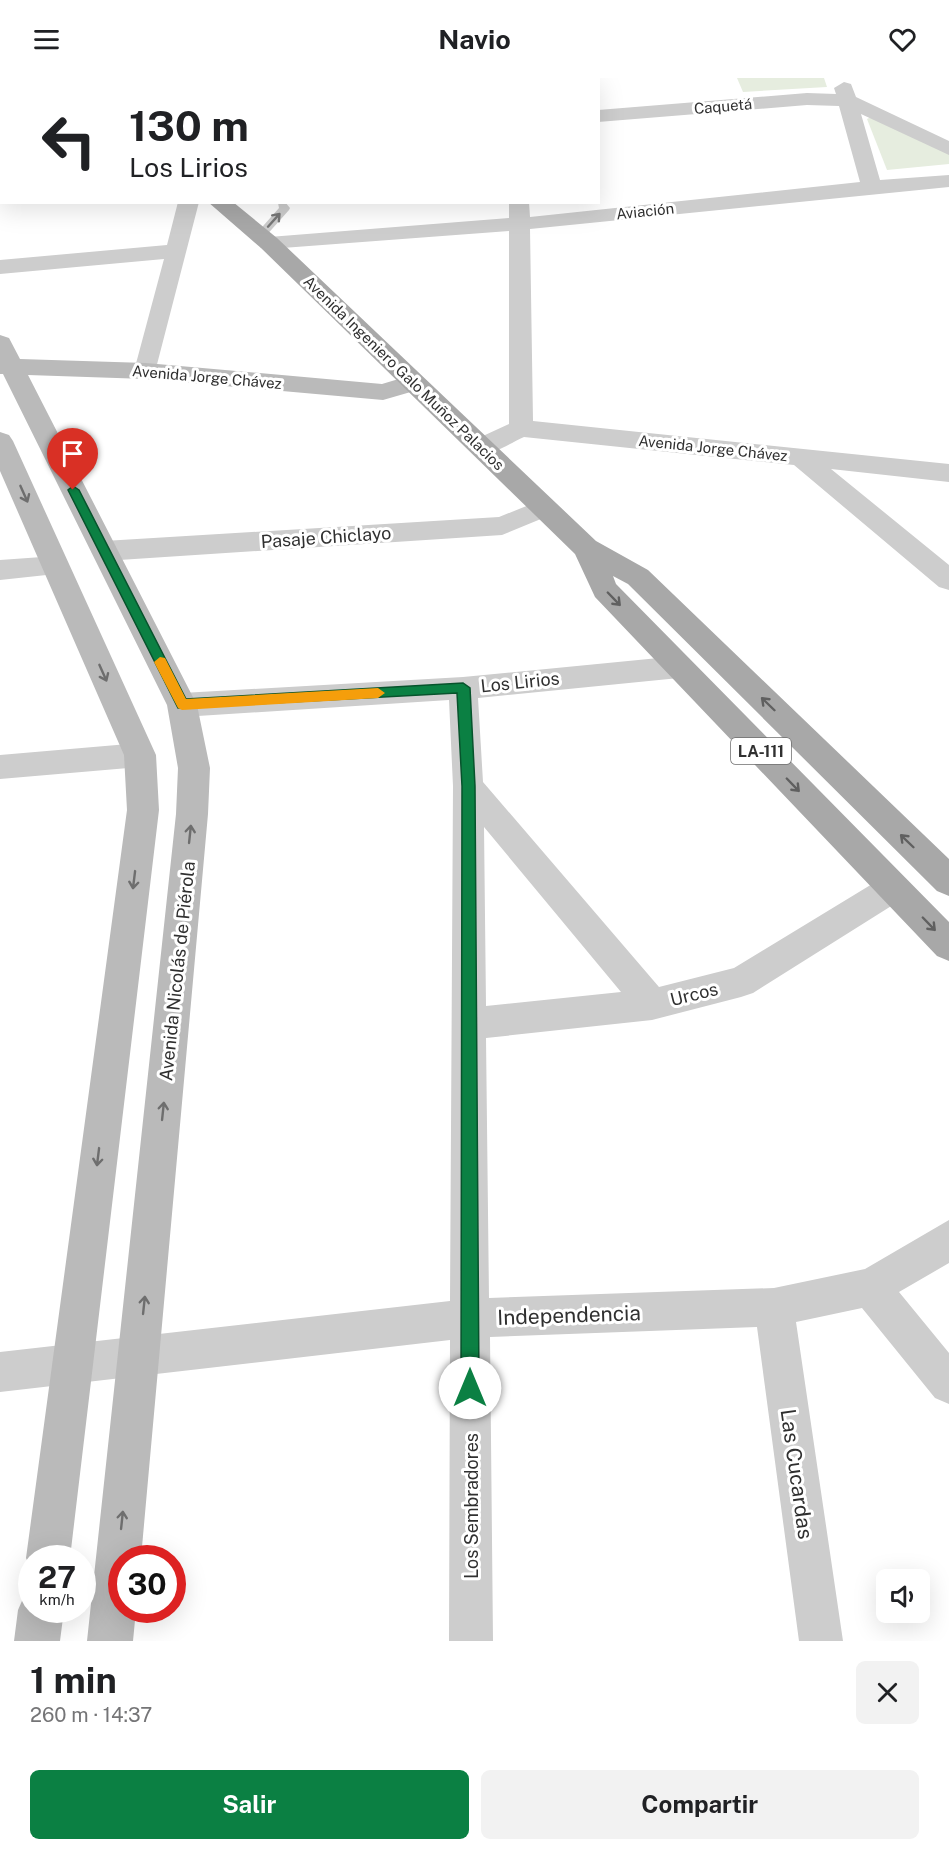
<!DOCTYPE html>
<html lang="es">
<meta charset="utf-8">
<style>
:root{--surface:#fff;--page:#f2f2f2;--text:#202124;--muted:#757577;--accent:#0b8043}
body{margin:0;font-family:"Public Sans",sans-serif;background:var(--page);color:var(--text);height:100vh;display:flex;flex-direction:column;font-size:22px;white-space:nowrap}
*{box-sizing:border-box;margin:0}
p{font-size:20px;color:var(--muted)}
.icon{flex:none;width:33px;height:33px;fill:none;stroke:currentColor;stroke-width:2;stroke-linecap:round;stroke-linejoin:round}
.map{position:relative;height:1563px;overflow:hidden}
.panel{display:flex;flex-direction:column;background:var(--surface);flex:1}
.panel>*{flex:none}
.hud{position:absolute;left:0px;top:0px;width:600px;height:126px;box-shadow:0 6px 24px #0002;background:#fff;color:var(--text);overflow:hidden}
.tools{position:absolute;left:876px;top:1491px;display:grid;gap:12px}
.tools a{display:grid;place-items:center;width:54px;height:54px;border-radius:9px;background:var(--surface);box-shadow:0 6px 24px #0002;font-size:30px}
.speed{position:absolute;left:18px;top:1467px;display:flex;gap:12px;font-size:30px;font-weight:700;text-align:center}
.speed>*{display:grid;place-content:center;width:78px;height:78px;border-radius:50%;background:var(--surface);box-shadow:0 6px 24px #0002;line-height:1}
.speed small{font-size:15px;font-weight:400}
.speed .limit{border:9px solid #d22;background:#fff;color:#111}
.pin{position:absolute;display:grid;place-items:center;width:51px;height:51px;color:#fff;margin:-62px -26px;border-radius:50% 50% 50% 0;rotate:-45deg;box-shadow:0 0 6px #0007}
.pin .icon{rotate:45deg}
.me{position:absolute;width:66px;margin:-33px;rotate:0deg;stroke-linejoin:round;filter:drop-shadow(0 0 4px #0008)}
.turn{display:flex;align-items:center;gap:21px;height:126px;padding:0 30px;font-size:27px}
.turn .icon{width:78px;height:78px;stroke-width:2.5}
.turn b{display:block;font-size:42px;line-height:51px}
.round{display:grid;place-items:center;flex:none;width:63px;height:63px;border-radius:9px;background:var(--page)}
.head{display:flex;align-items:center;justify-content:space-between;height:102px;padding:0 30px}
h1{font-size:36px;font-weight:700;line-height:45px}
.cta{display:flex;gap:12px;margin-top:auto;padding:12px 30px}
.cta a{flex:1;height:69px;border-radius:9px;background:var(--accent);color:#fff;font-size:24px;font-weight:700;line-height:69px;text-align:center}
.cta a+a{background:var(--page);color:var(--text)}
header{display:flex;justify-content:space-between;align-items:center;height:78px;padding:0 30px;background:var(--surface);font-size:27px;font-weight:700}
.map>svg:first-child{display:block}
.green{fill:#e6eddf}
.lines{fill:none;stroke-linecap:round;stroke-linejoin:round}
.lane{fill:#cdcdcd;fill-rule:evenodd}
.street{fill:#cdcdcd;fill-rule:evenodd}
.secondary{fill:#bababa;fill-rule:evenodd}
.primary{fill:#a8a8a8;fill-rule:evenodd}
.oneway{stroke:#777}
.oneway2{stroke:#6e6e6e}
.oneway3{stroke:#606060}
.route{fill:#0b8043;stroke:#07532c;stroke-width:1.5}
.slow{fill:#f59e0b}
.labels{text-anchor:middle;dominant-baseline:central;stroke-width:6;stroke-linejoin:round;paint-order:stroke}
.far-street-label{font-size:15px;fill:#303030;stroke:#fff}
.shield{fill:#fff;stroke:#6e6e6e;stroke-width:1.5}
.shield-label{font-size:16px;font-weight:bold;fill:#303030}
.street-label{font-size:18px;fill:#303030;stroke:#fff}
.near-street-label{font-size:21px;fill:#303030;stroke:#fff}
</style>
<header><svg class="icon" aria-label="menu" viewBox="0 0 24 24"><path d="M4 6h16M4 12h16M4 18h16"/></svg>Navio<svg class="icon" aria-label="heart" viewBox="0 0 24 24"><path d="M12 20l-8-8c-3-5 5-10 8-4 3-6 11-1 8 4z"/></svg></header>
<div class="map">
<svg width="949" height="1563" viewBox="0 0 949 1563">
<rect width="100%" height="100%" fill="#fff"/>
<g class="green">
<polygon points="737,0 824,0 827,9 743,14"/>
<polygon points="871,39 949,75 949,86 887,92 867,41"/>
</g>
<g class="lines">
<polygon class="lane" points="285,124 290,130 289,132 264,160 256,160 256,156 279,130 278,125"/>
<g class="street">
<rect x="208" y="0" width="18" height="2"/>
<rect x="511" y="0" width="18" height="2"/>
<path d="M844,4L851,6L856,19L949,63V77L861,36L880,102L949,97V109L530,151L533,343L949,386V404L831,391L949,487V512L939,509L794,387L524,359C508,366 490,380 472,375L469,369L472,363L509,346V153L269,171L261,170L258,165L261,160L269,159L509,140V124H529L530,139L860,104L839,28L807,27L598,44V32L807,15L836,16L834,10Z"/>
<polygon points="178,124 199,124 154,298 146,301 138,298 134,293 164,181 0,196 0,182 167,167"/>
<polygon points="544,421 553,424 557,430 553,436 502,457 104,483 95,480 91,473 95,466 104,463 499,439"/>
<polygon points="56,478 65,481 69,488 65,495 0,502 0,482"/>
<path d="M679,578L689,581L693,589L689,597L679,600L478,620L483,704L659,909L734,890L882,800L893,796L904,800L909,810L904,820L753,915L741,919L652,942L486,960L489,1220L774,1210L865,1191L949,1142V1185L899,1214L949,1275V1326L935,1320L862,1230L796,1244L843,1563H799L757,1249L490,1259L493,1563H449L450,1262L0,1314V1274L450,1223L453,708L449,622L182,639L172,635L168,627L172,619L182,615L463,599ZM484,749L621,914L486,928Z"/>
<polygon points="140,665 151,668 155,677 151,686 140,689 0,701 0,677"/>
</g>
<g class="secondary">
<polygon points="0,257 9,260 20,281 146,285 382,306 412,297 421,299 424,305 421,311 383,322 146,301 28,297 197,627 210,690 208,736 141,1480 122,1480 122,1532 136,1532 133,1563 87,1563 176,736 178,690 167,627 3,296 0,296"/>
<polygon points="0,354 9,357 13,363 156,677 159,732 70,1480 32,1480 32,1494 26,1480 127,732 124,677 0,393"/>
<polygon points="32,1513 32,1532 64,1532 60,1563 14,1563 18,1532 25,1516"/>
</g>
<g class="primary">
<rect x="0" y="2" width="2" height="12"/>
<polygon points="208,124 233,124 277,160 596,463 648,492 949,781 949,818 937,813 628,506 613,498 616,506 949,844 949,883 937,878 595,519 575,476 261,170"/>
</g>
</g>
<defs><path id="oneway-shaft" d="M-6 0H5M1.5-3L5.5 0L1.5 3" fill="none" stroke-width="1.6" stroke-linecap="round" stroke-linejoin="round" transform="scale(1.5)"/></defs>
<use class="oneway" href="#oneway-shaft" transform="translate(274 142) rotate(-48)"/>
<g class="oneway2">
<use href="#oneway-shaft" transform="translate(24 416) rotate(66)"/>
<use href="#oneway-shaft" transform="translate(103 595) rotate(66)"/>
<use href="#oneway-shaft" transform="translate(190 756) rotate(-84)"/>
<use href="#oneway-shaft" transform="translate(134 802) rotate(97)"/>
<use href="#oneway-shaft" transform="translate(163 1033) rotate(-84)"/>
<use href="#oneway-shaft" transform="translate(98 1079) rotate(97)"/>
<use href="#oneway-shaft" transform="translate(144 1227) rotate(-84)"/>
<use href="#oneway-shaft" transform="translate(122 1442) rotate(-84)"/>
</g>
<g class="oneway3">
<use href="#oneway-shaft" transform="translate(614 521) rotate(46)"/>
<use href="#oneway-shaft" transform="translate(768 626) rotate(-136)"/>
<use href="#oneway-shaft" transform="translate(793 707) rotate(46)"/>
<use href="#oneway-shaft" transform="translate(907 763) rotate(-136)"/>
<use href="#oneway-shaft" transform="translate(929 846) rotate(46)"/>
</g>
<polygon class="route" points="73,408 79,412 186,621 463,605 470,610 475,708 479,1310 476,1316 470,1318 464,1316 461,1310 462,708 457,615 178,630 68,412"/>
<polygon class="slow" points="160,579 165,580 186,621 378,610 385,615 378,620 182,632 178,630 154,584"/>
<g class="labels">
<g class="far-street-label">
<text transform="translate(723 28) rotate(-5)">Caquetá</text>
<text transform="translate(645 133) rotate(-6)">Aviación</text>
<text transform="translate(404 295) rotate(44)">Avenida Ingeniero Galo Muñoz Palacios</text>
<text transform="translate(207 299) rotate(5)">Avenida Jorge Chávez</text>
<text transform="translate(713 370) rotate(6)">Avenida Jorge Chávez</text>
</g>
<rect class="shield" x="731" y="660" width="60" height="26" rx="4.5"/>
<g class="shield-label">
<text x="761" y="673">LA-111</text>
</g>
<g class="street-label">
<text transform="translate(326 459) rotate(-4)">Pasaje Chiclayo</text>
<text transform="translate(520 604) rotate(-6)">Los Lirios</text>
<text transform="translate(177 893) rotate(-84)">Avenida Nicolás de Piérola</text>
<text transform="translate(694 916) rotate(-14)">Urcos</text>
<text transform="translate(471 1428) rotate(-90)">Los Sembradores</text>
</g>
<g class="near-street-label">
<text transform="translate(569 1237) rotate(-2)">Independencia</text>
<text transform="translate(797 1396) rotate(82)">Las Cucardas</text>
</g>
</g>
</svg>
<div class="tools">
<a><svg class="icon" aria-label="sound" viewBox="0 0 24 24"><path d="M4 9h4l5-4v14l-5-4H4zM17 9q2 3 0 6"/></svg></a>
</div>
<div class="speed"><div>27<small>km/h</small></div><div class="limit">30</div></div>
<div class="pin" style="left:73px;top:412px;background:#d93025"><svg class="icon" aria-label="arrive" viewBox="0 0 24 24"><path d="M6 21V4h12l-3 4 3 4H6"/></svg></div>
<svg class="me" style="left:470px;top:1310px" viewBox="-20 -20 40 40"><circle r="19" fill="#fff"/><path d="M0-13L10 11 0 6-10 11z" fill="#0b8043"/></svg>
<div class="hud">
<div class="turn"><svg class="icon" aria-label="left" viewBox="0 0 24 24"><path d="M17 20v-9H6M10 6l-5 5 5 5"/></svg><div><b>130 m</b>Los Lirios</div></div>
</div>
</div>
<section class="panel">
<div class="head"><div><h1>1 min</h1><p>260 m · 14:37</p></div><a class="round"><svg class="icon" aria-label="close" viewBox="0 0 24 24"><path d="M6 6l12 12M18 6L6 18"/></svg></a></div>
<div class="cta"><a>Salir</a><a>Compartir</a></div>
</section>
